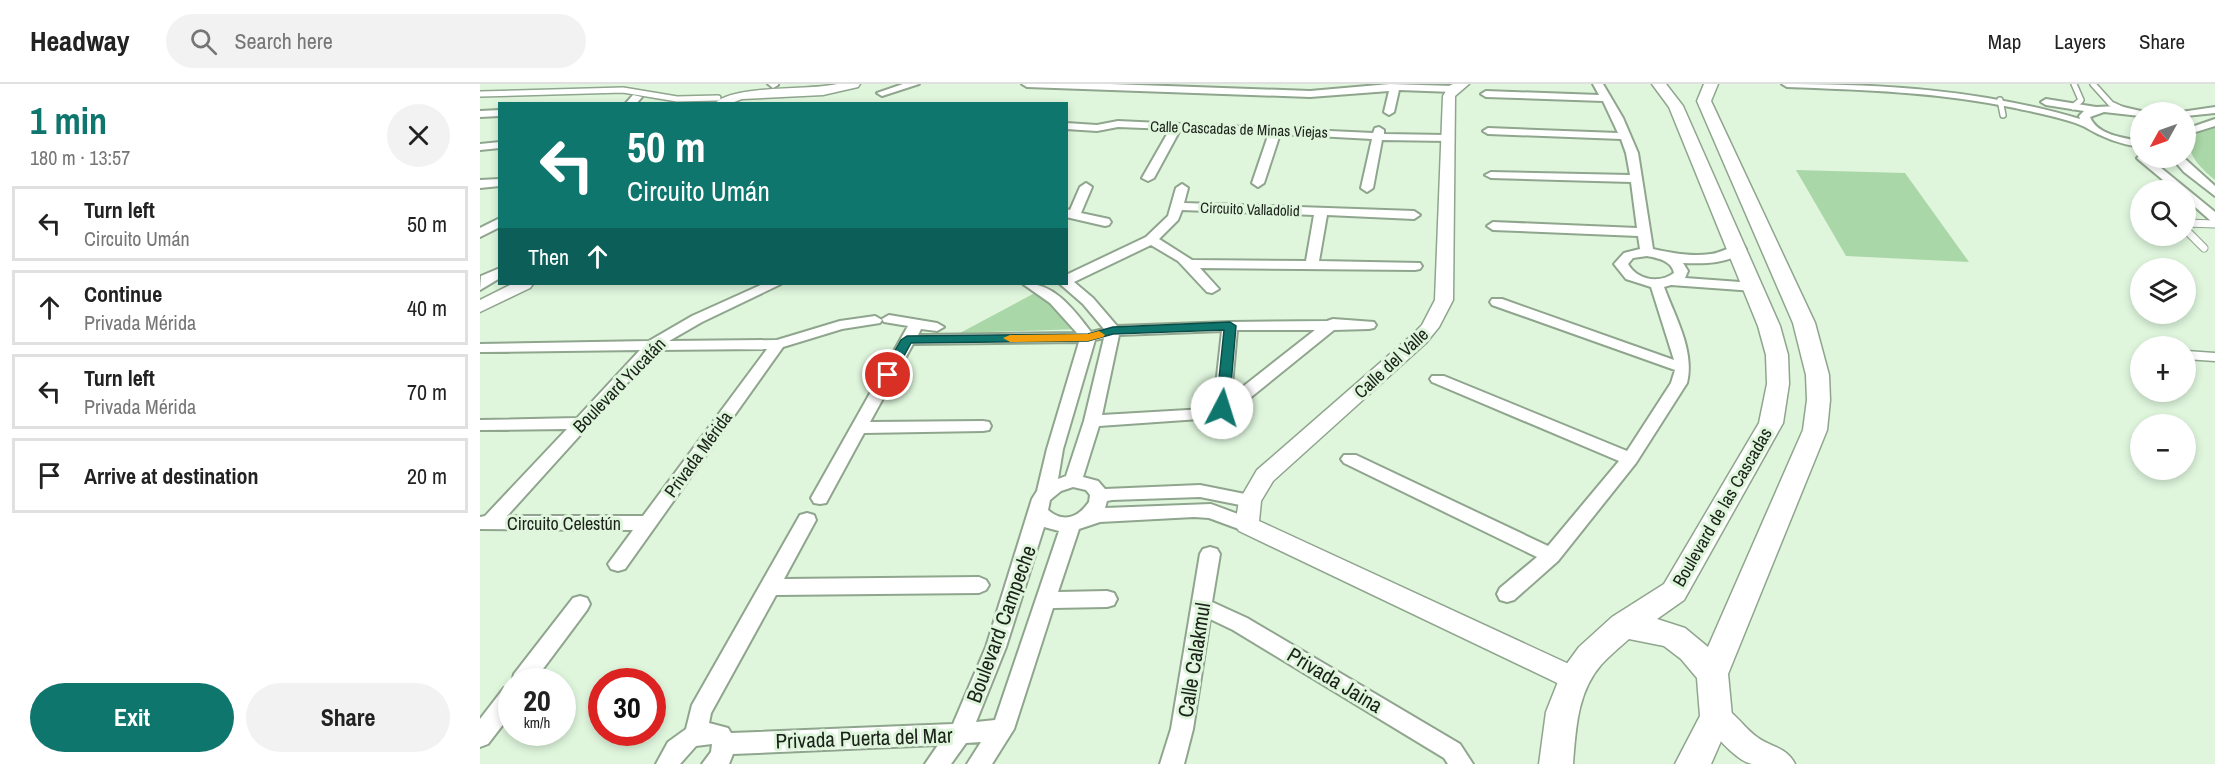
<!DOCTYPE html>
<meta charset="utf-8">
<style>
:root{--surface:#fff;--page:#f2f2f2;--text:#222;--muted:#767676;--line:#e0e0e0;--accent:#0f766e}
body{margin:0;font-family:"Archivo Narrow",sans-serif;background:var(--page);color:var(--text);height:100vh;display:flex;flex-direction:column;font-size:22px;white-space:nowrap}
*{box-sizing:border-box;margin:0}
p{font-size:20px;color:var(--muted)}
.icon{flex:none;width:33px;height:33px;fill:none;stroke:currentColor;stroke-width:2;stroke-linecap:round;stroke-linejoin:round}
.map{position:relative;flex:1;overflow:hidden}
.details{display:flex;flex-direction:column;background:var(--surface);width:480px}
.details>*{flex:none}
.hud{position:absolute;left:18px;top:18px;width:570px;height:183px;border-radius:0px;box-shadow:0 3px 9px #0003;background:#0f766e;color:#fff;overflow:hidden}
.needle{width:39px;rotate:230deg}
.tools{position:absolute;left:1650px;top:18px;display:grid;gap:12px}
.tools a{display:grid;place-items:center;width:66px;height:66px;border-radius:50%;background:var(--surface);box-shadow:0 3px 9px #0003;font-size:30px}
.speed{position:absolute;left:18px;top:584px;display:flex;gap:12px;font-size:30px;font-weight:700;text-align:center}
.speed>*{display:grid;place-content:center;width:78px;height:78px;border-radius:50%;background:var(--surface);box-shadow:0 3px 9px #0003;line-height:1}
.speed small{font-size:15px;font-weight:400}
.speed .limit{border:9px solid #d22;background:#fff;color:#111}
.pin{position:absolute;display:grid;place-items:center;width:51px;height:51px;color:#fff;margin:-26px;border:3px solid #fff;border-radius:50%;box-shadow:0 2px 6px #0007}
.me{position:absolute;width:66px;margin:-33px;rotate:5deg;stroke-linejoin:round;filter:drop-shadow(0 0 4px #0008)}
.turn{display:flex;align-items:center;gap:21px;height:126px;padding:0 30px;font-size:27px}
.turn .icon{width:78px;height:78px;stroke-width:2.5}
.turn b{display:block;font-size:42px;line-height:51px}
.then{display:flex;align-items:center;height:57px;padding:0 30px;background:#0003;gap:12px;font-size:22px}
.round{display:grid;place-items:center;flex:none;width:63px;height:63px;border-radius:32px;background:var(--page)}
.headline{display:flex;align-items:center;justify-content:space-between;height:102px;padding:0 30px}
h1{font-size:36px;font-weight:700;line-height:45px;color:var(--accent)}
.action{display:flex;gap:12px;margin-top:auto;padding:12px 30px}
.action a{flex:1;height:69px;border-radius:36px;background:var(--accent);color:#fff;font-size:24px;font-weight:700;line-height:69px;text-align:center}
.action a+a{background:var(--page);color:var(--text)}
ul{padding:0;list-style:none}
li{display:flex;align-items:center;gap:18px;height:75px;margin:0 12px 9px;padding:0 18px;border:3px solid var(--line);border-radius:0px}
li div{flex:1}
li b{display:block;font-size:22px}
li em{font-style:normal}
header{display:flex;align-items:center;gap:36px;box-sizing:border-box;height:84px;padding:0 30px;background:var(--surface);border-bottom:2px solid var(--line)}
header strong{font-size:28px}
nav{display:flex;gap:33px;margin-inline-start:auto;font-size:21px}
.search{width:420px;height:54px;background:var(--page);display:flex;align-items:center;gap:15px;box-sizing:border-box;padding:0 21px;border-radius:33px;color:var(--muted);font-size:22px}
main{display:flex;flex:1;min-height:0}
.map>svg:first-child{display:block}
.green{fill:#aad7a7}
.lines{fill:none;stroke-linecap:round;stroke-linejoin:round}
.service-far2-casing{stroke:#8fa58d;stroke-width:8}
.service-far1-casing{stroke:#8fa58d;stroke-width:9}
.service-casing{stroke:#8fa58d;stroke-width:11}
.minor-casing{stroke:#8fa58d;stroke-width:4}
.tertiary-casing{stroke:#8fa58d;stroke-width:3}
.secondary-casing{stroke:#8fa58d;stroke-width:3}
.service-far2{stroke:#fff;stroke-width:5}
.service-far1{stroke:#fff;stroke-width:7}
.service{stroke:#fff;stroke-width:8}
.minor{fill:#fff;fill-rule:evenodd}
.tertiary{fill:#fff;fill-rule:evenodd}
.secondary{fill:#fff;fill-rule:evenodd}
.route{fill:#0f766e;stroke:#0a4d48;stroke-width:1.5}
.slow{fill:#f59e0b}
.labels{text-anchor:middle;dominant-baseline:central;stroke-width:6;stroke-linejoin:round;paint-order:stroke}
.far-street-label{font-size:15px;fill:#1a2219;stroke:#dff6dd}
.street-label{font-size:18px;fill:#1a2219;stroke:#dff6dd}
.near-street-label{font-size:21px;fill:#1a2219;stroke:#dff6dd}
</style>
<header>
<strong>Headway</strong>
<div class="search"><svg class="icon" aria-label="search" viewBox="0 0 24 24"><circle cx="10" cy="10" r="6"/><path d="M15 15l6 6"/></svg>Search here</div>
<nav><a>Map</a><a>Layers</a><a>Share</a></nav>
</header>
<main>
<section class="details">
<div class="headline"><div><h1>1 min</h1><p>180 m · 13:57</p></div><a class="round"><svg class="icon" aria-label="close" viewBox="0 0 24 24"><path d="M6 6l12 12M18 6L6 18"/></svg></a></div>
<ul>
<li><svg class="icon" aria-label="left" viewBox="0 0 24 24"><path d="M17 20v-9H6M10 6l-5 5 5 5"/></svg><div><b>Turn left</b><p>Circuito Umán</p></div><em>50 m</em></li>
<li><svg class="icon" aria-label="ahead" viewBox="0 0 24 24"><path d="M12 20V5M6 11l6-6 6 6"/></svg><div><b>Continue</b><p>Privada Mérida</p></div><em>40 m</em></li>
<li><svg class="icon" aria-label="left" viewBox="0 0 24 24"><path d="M17 20v-9H6M10 6l-5 5 5 5"/></svg><div><b>Turn left</b><p>Privada Mérida</p></div><em>70 m</em></li>
<li><svg class="icon" aria-label="arrive" viewBox="0 0 24 24"><path d="M6 21V4h12l-3 4 3 4H6"/></svg><div><b>Arrive at destination</b></div><em>20 m</em></li>
</ul>
<div class="action"><a>Exit</a><a>Share</a></div>
</section>
<div class="map">
<svg width="1735" height="680" viewBox="0 0 1735 680">
<rect width="100%" height="100%" fill="#dff6dd"/>
<g class="green">
<path d="M1735,41V96C1710,76 1695,54 1735,41Z"/>
<polygon points="1316,86 1425,89 1489,178 1366,172"/>
<polygon points="566,203 600,245 480,249"/>
</g>
<g class="lines">
<g class="service-far2-casing">
<g id="service-far2">
<polyline points="1613,0 1631,20 1644,26"/>
<polyline points="0,10 143,6 197,15 238,14"/>
<polyline points="1520,16 1523,31"/>
<polyline points="1593,23 1601,16 1594,0"/>
</g>
</g>
<g class="service-far1-casing">
<g id="service-far1">
<polyline points="1706,139 1735,140"/>
<polyline points="1706,146 1724,164"/>
</g>
</g>
<g class="service-casing">
<polyline id="service" points="1706,271 1735,273"/>
</g>
<g class="minor-casing">
<g id="minor">
<polygon points="288,0 298,0 298,1 293,4"/>
<polygon points="423,0 439,0 402,12 397,9"/>
<polygon points="542,0 630,0 830,7 910,0 973,2 978,5 973,8 919,6 914,28 909,31 904,28 909,7 830,13 547,3"/>
<path d="M1113,0H1123L1143,34L1158,69L1173,165C1193,169 1211,173 1231,170C1242,169 1253,160 1264,162L1266,165C1251,180 1223,180 1203,179L1208,187L1205,194L1274,199L1281,203L1274,207L1191,201L1184,203C1195,233 1215,267 1207,299L1156,379L1078,477L1034,516L1027,518L1020,516L1017,510L1020,504L1057,473L864,379L861,375L864,371H876L1068,462L1139,377L952,298L950,295L952,292H964L1147,367L1191,299L1195,286L1012,221L1010,218L1012,215H1022L1194,276L1171,203L1146,195L1134,180L1144,169L1160,165L1158,152L1013,146L1007,142L1013,138L1157,144L1151,98L1011,94L1005,91L1011,88L1150,91L1146,69L1141,55L1008,50L1003,47L1008,44L1138,49L1123,17L1006,13L1001,10L1006,7L1119,11ZM1167,172C1178,174 1192,177 1194,189C1179,200 1157,196 1148,180L1153,174Z"/>
<path d="M1302,0C1404,0 1502,6 1600,35L1599,32L1604,27L1566,21L1561,18L1566,15L1616,23L1639,22L1665,28H1660V32L1624,28L1610,33C1617,51 1644,54 1660,57V63C1640,60 1623,54 1605,43C1590,35 1553,28 1535,24C1460,8 1383,6 1307,3Z"/>
<polygon points="153,11 162,13 156,20 145,20"/>
<polygon points="1735,23 1735,29 1706,32 1706,28 1701,28"/>
<polygon points="20,26 20,32 0,33 0,27"/>
<polygon points="1735,35 1735,42 1706,51 1706,45"/>
<polygon points="638,37 893,49 895,44 899,43 904,46 904,50 967,51 972,54 967,57 902,56 893,104 887,108 881,104 892,55 800,50 784,99 778,103 772,99 789,49 700,46 674,94 668,97 662,94 690,45 638,43 617,47 586,45 586,39 617,41"/>
<polygon points="20,58 20,64 0,66 0,60"/>
<polygon points="1660,71 1660,74 1669,74 1735,128 1735,138 1731,137 1706,115 1706,106 1695,106 1659,76 1657,74"/>
<polygon points="1692,74 1704,74 1735,102 1735,112 1704,88"/>
<polygon points="20,95 20,102 0,104 0,96"/>
<polygon points="606,99 612,103 601,129 629,135 631,138 629,141 625,142 586,133 586,125 590,126 600,103"/>
<path d="M702,100L708,104L704,119L934,127L940,131L934,135L847,131L839,177L940,179L942,182L940,185L935,186L720,184L739,205L732,209L727,208L698,177L671,161L594,198L613,214L637,242L750,238L847,237L853,235L894,238L896,241L894,244L889,245L854,246L765,318L734,334L619,342L603,393L618,397L625,405L720,401L770,411L776,412L779,417L776,422L770,423L720,413L632,416L627,417L625,424L731,420L774,436L776,441L774,446L767,448L729,434L714,433L620,438L599,445L578,508L627,507L634,509L637,515L634,521L627,523L573,524L534,645L512,680H487L501,658L486,659L471,680H445L458,661L253,670L249,680H222L231,668L232,660L216,662L200,680H176L188,658L206,645L212,621L320,431L327,429L334,431L336,436L304,495L499,493L506,496L509,501L506,506L499,509L296,511L231,629L229,639L248,644L251,649L473,640L506,563L552,415L557,407L567,365L599,258L433,260L390,338L503,337L509,338L511,342L509,346L503,347L384,349L346,419L340,420L334,419L331,414L428,242L404,238L402,235L409,231L457,239L464,243L457,247L441,245L438,251L597,249L570,219L543,200C573,197 594,226 611,248L624,245L603,220L580,200H586V191L666,153L688,132L696,104ZM702,126L834,131L826,177L712,176L679,155L698,136ZM757,246H835L751,312ZM742,247L734,320L725,325L622,331L639,251ZM624,254L604,337L586,392L578,395L583,365L615,256ZM593,403L606,406L610,411L609,418C598,434 583,439 568,426L570,416L581,407ZM564,443L579,447L515,636L496,638L526,563Z"/>
<polygon points="20,134 20,143 0,153 0,144"/>
<polygon points="20,184 20,194 0,206 1,192"/>
<path d="M283,200H301L222,238L189,257L297,256L360,237L395,232L402,236L400,239L362,245L303,263L145,485L138,487L131,485L128,480L153,446L0,445V433L5,432L87,345L0,346V336L97,334L160,266L0,268V260L169,257L212,232ZM287,265L163,432H27L177,266Z"/>
<polygon points="730,463 737,465 740,470 732,518 767,534 980,660 993,680 968,680 964,674 753,546 730,535 713,645 704,680 680,680 691,645 720,470 723,465"/>
<polygon points="100,512 107,514 110,520 107,526 54,597 32,598 34,590 93,514"/>
<polygon points="32,602 32,629 8,660 0,663 0,635 24,604"/>
</g>
</g>
<g class="tertiary-casing">
<g id="tertiary">
<path d="M357,0H380L378,3L343,11L262,15L249,20H234C254,0 327,7 357,0Z"/>
<polygon points="973,0 989,0 975,12 973,216 959,243 946,259 793,397 781,417 779,437 1104,587 1108,595 1104,603 1094,607 759,447 755,441 759,417 777,386 932,251 942,241 955,216 963,12 969,2"/>
<polygon points="32,200 53,200 50,204 0,228 0,216"/>
<path d="M1236,619C1254,626 1262,642 1277,653C1290,663 1307,663 1315,680C1301,680 1285,680 1272,680C1256,677 1229,646 1222,632L1226,623Z"/>
</g>
</g>
<g class="secondary-casing">
<path id="secondary" d="M1172,0H1186L1203,22L1300,242L1308,271L1309,300L1303,339L1204,516L1177,535L1205,544L1228,563L1323,346L1327,316L1326,291L1313,239L1217,17L1224,0H1238L1231,17L1335,239L1349,291L1350,316L1347,346L1248,590L1252,632L1231,680H1195L1220,632L1217,594L1201,575L1184,562L1149,555C1140,563 1129,572 1121,581C1097,609 1096,645 1093,680H1059L1066,628L1083,585L1099,563L1132,533L1184,500L1279,339L1287,300L1286,271L1278,242L1189,23Z"/>
</g>
<use href="#service-far2" class="service-far2"/>
<use href="#service-far1" class="service-far1"/>
<use href="#service" class="service"/>
<use href="#minor" class="minor"/>
<use href="#tertiary" class="tertiary"/>
<use href="#secondary" class="secondary"/>
</g>
<polygon class="route" points="750,238 756,242 749,324 742,328 736,324 744,246 633,250 608,257 431,259 412,294 403,294 401,291 421,256 427,252 608,250 633,243"/>
<polygon class="slow" points="619,247 625,251 623,253 608,257 530,258 523,254 530,251 608,250"/>
<g class="labels">
<g class="far-street-label">
<text transform="translate(759 45) rotate(2)">Calle Cascadas de Minas Viejas</text>
<text transform="translate(770 125) rotate(2)">Circuito Valladolid</text>
</g>
<g class="street-label">
<text transform="translate(911 279) rotate(-43)">Calle del Valle</text>
<text transform="translate(139 301) rotate(-46)">Boulevard Yucatán</text>
<text transform="translate(218 370) rotate(-54)">Privada Mérida</text>
<text transform="translate(1242 423) rotate(-60)">Boulevard de las Cascadas</text>
<text x="84" y="439">Circuito Celestún</text>
</g>
<g class="near-street-label">
<text transform="translate(521 540) rotate(-70)">Boulevard Campeche</text>
<text transform="translate(714 576) rotate(-81)">Calle Calakmul</text>
<text transform="translate(855 596) rotate(31)">Privada Jaina</text>
<text transform="translate(384 654) rotate(-2)">Privada Puerta del Mar</text>
</g>
</g>
</svg>
<div class="tools">
<a><svg class="needle" viewBox="-14 -14 28 28"><path d="M0-13l5 13h-10z" fill="#e53935"/><path d="M0 13l5-13h-10z" fill="#767676"/></svg></a>
<a><svg class="icon" aria-label="search" viewBox="0 0 24 24"><circle cx="10" cy="10" r="6"/><path d="M15 15l6 6"/></svg></a>
<a><svg class="icon" aria-label="layers" viewBox="0 0 24 24"><path d="M12 4l9 5-9 5-9-5zM3 14l9 5 9-5"/></svg></a>
<a>+</a>
<a>−</a>
</div>
<div class="speed"><div>20<small>km/h</small></div><div class="limit">30</div></div>
<div class="pin" style="left:408px;top:291px;background:#d93025"><svg class="icon" aria-label="arrive" viewBox="0 0 24 24"><path d="M6 21V4h12l-3 4 3 4H6"/></svg></div>
<svg class="me" style="left:742px;top:324px" viewBox="-20 -20 40 40"><circle r="19" fill="#fff"/><path d="M0-13L10 11 0 6-10 11z" fill="#0f766e"/></svg>
<div class="hud">
<div class="turn"><svg class="icon" aria-label="left" viewBox="0 0 24 24"><path d="M17 20v-9H6M10 6l-5 5 5 5"/></svg><div><b>50 m</b>Circuito Umán</div></div>
<div class="then">Then<svg class="icon" aria-label="ahead" viewBox="0 0 24 24"><path d="M12 20V5M6 11l6-6 6 6"/></svg></div>
</div>
</div>
</main>
